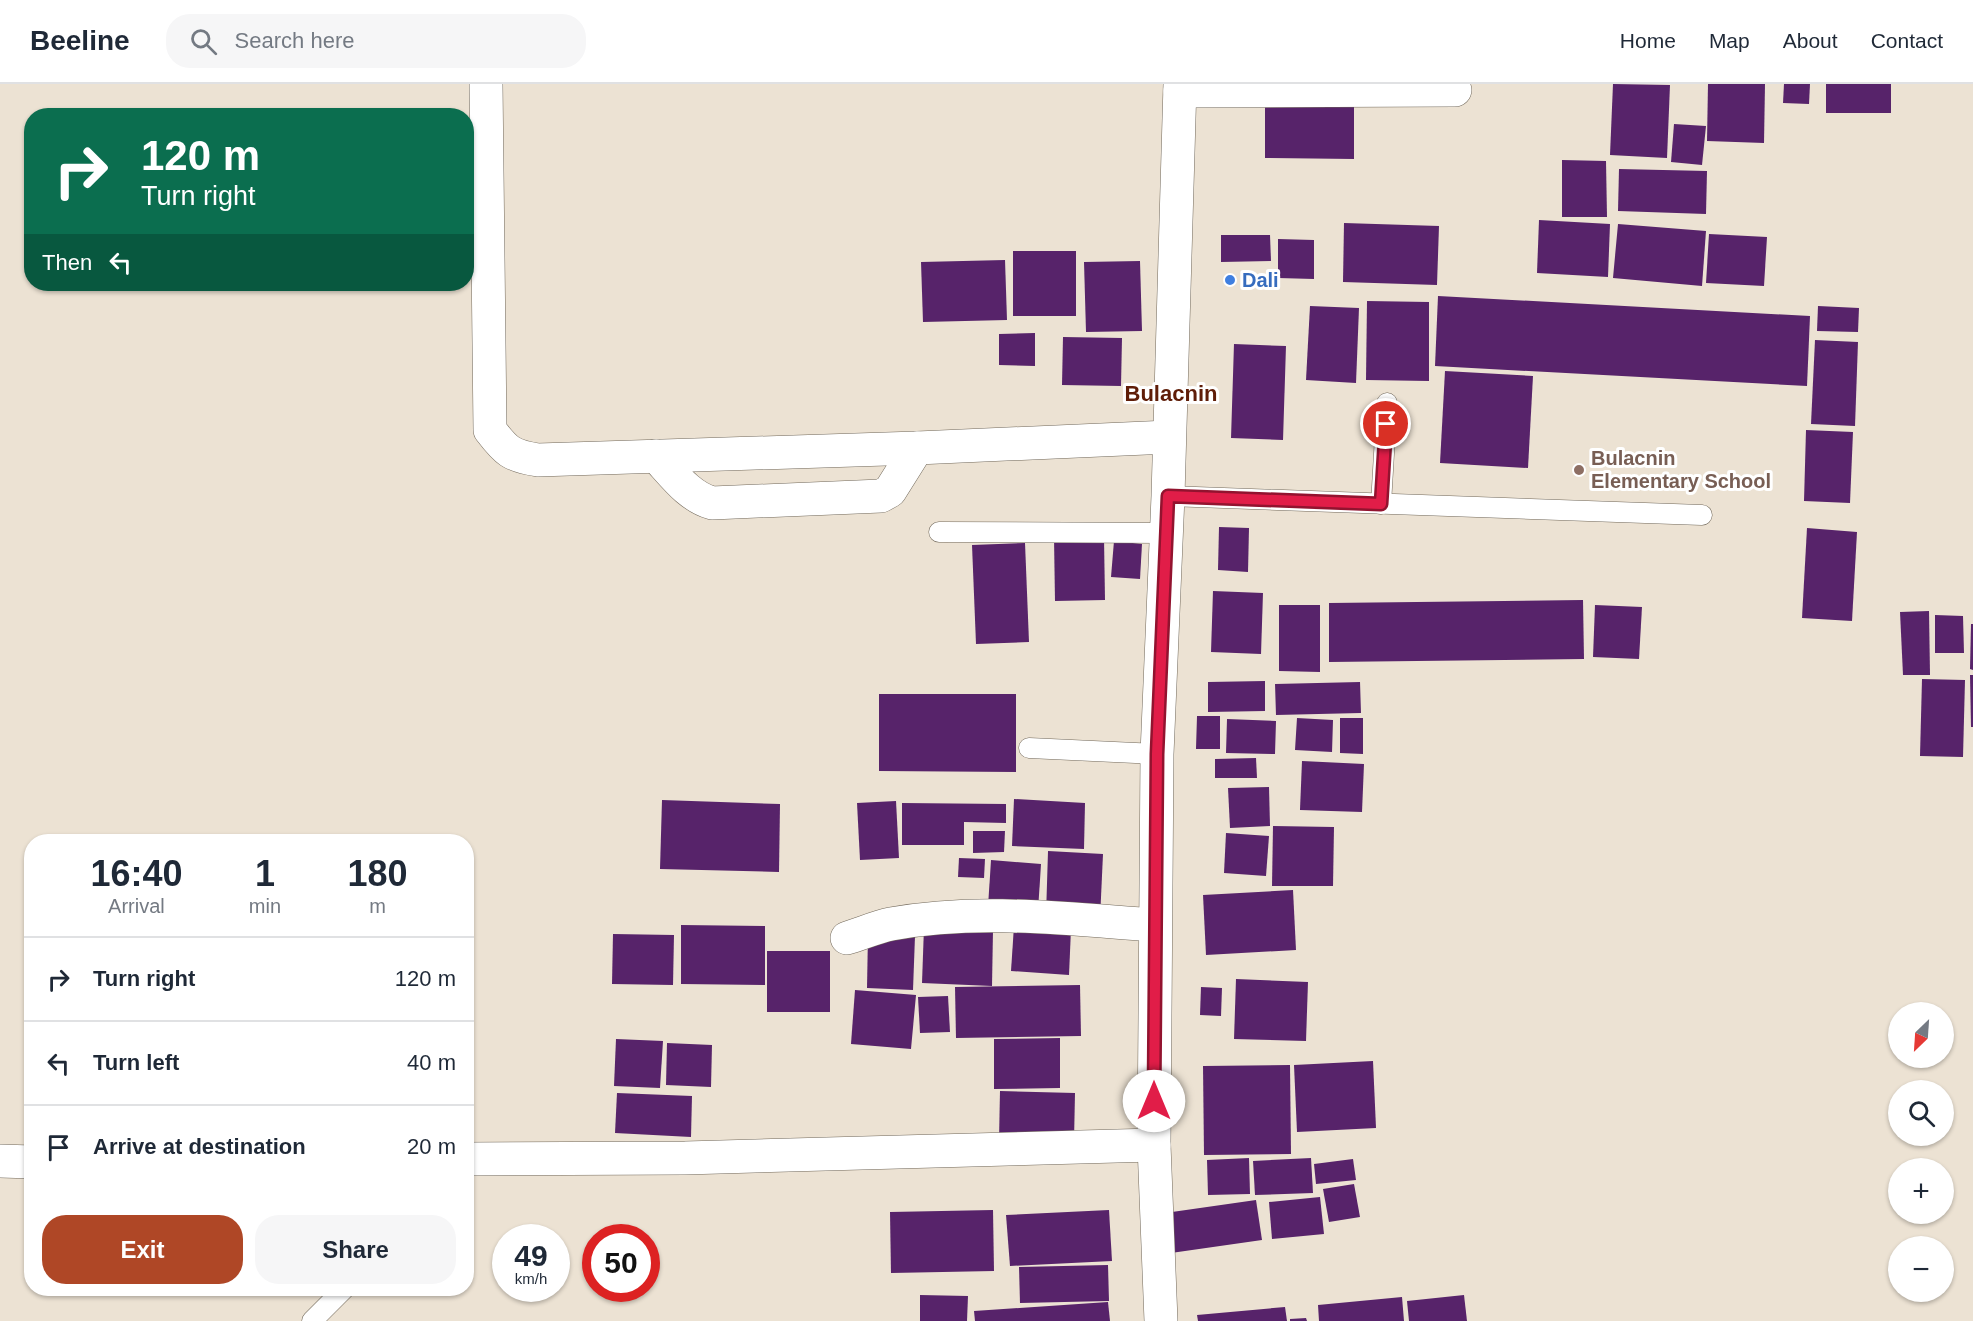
<!DOCTYPE html>
<meta charset="utf-8">
<style>
:root{--surface:#fff;--page:#f6f6f7;--text:#1f2937;--muted:#747a83;--line:#e0e1e3;--accent:#af4726}
body{margin:0;font-family:Arial,sans-serif;background:var(--page);color:var(--text);height:100vh;display:flex;flex-direction:column;font-size:22px;white-space:nowrap}
*{box-sizing:border-box;margin:0}
p{font-size:20px;color:var(--muted)}
.icon{flex:none;width:33px;height:33px;fill:none;stroke:currentColor;stroke-width:2;stroke-linecap:round;stroke-linejoin:round}
.map{position:relative;flex:1;overflow:hidden}
.sheet{position:absolute;left:24px;top:750px;width:450px;height:462px;display:flex;flex-direction:column;background:var(--surface);border-radius:24px;box-shadow:0 2px 4px #0004}
.sheet>*{flex:none}
.hud{position:absolute;left:24px;top:24px;width:450px;height:183px;border-radius:24px;box-shadow:0 2px 4px #0004;background:#0b6e4f;color:#fff;overflow:hidden}
.needle{width:39px;rotate:205deg}
.buttons{position:absolute;left:1888px;top:918px;display:grid;gap:12px}
.buttons a{display:grid;place-items:center;width:66px;height:66px;border-radius:50%;background:var(--surface);box-shadow:0 2px 4px #0004;font-size:30px}
.speed{position:absolute;left:492px;top:1140px;display:flex;gap:12px;font-size:30px;font-weight:700;text-align:center}
.speed>*{display:grid;place-content:center;width:78px;height:78px;border-radius:50%;background:var(--surface);box-shadow:0 2px 4px #0004;line-height:1}
.speed small{font-size:15px;font-weight:400}
.speed .limit{border:9px solid #d22;background:#fff;color:#111}
.pin{position:absolute;display:grid;place-items:center;width:51px;height:51px;color:#fff;margin:-26px;border:3px solid #fff;border-radius:50%;box-shadow:0 2px 6px #0007}
.me{position:absolute;width:66px;margin:-33px;rotate:0deg;stroke-linejoin:round;filter:drop-shadow(0 0 4px #0008)}
.turn{display:flex;align-items:center;gap:21px;height:126px;padding:0 18px;font-size:27px}
.turn .icon{width:78px;height:78px;stroke-width:2.5}
.turn b{display:block;font-size:42px;line-height:51px}
.then{display:flex;align-items:center;height:57px;padding:0 18px;background:#0003;gap:12px;font-size:22px}
.eta{display:flex;justify-content:space-evenly;align-items:center;height:102px;text-align:center}
.eta b{font-size:36px;font-weight:800;line-height:42px}
.button{display:flex;gap:12px;margin-top:auto;padding:12px 18px}
.button a{flex:1;height:69px;border-radius:24px;background:var(--accent);color:#fff;font-size:24px;font-weight:800;line-height:69px;text-align:center}
.button a+a{background:var(--page);color:var(--text)}
ul{padding:0;list-style:none}
li{display:flex;align-items:center;gap:18px;height:84px;padding:0 18px;border-top:2px solid var(--line)}
li div{flex:1}
li b{display:block;font-size:22px}
li em{font-style:normal}
header{display:flex;align-items:center;gap:36px;box-sizing:border-box;height:84px;padding:0 30px;background:var(--surface);border-bottom:2px solid var(--line)}
header strong{font-size:28px}
nav{display:flex;gap:33px;margin-inline-start:auto;font-size:21px}
.search{width:420px;height:54px;background:var(--page);display:flex;align-items:center;gap:15px;box-sizing:border-box;padding:0 21px;border-radius:24px;color:var(--muted);font-size:22px}
.map>svg:first-child{display:block}
.building{fill:#57236a}
.lines{fill:none;stroke-linecap:round;stroke-linejoin:round}
.service-casing{stroke:#72695b;stroke-width:21}
.minor-casing{stroke:#72695b;stroke-width:34}
.secondary-casing{stroke:#72695b;stroke-width:34}
.service{stroke:#fff;stroke-width:20}
.minor{stroke:#fff;stroke-width:33}
.secondary{stroke:#fff;stroke-width:33}
.route-casing{stroke:#92132f;stroke-width:15}
.route{stroke:#e11d48;stroke-width:10}
.shop-dot{fill:#3f7fe0;stroke:#fff;stroke-width:2}
.education-dot{fill:#8d6e63;stroke:#fff;stroke-width:2}
.labels{text-anchor:middle;dominant-baseline:central;stroke-width:6;stroke-linejoin:round;paint-order:stroke}
.shop-label{font-size:20px;font-weight:bold;fill:#366cbe;stroke:#fff;text-anchor:start}
.education-label{font-size:20px;font-weight:bold;fill:#785e54;stroke:#fff;text-anchor:start}
.quarter-label{font-size:22px;font-weight:bold;fill:#5f1d08;stroke:#fff}
</style>
<header>
<strong>Beeline</strong>
<div class="search"><svg class="icon" aria-label="search" viewBox="0 0 24 24"><circle cx="10" cy="10" r="6"/><path d="M15 15l6 6"/></svg>Search here</div>
<nav><a>Home</a><a>Map</a><a>About</a><a>Contact</a></nav>
</header>
<div class="map">
<svg width="1973" height="1237" viewBox="0 0 1973 1237">
<rect width="100%" height="100%" fill="#ece2d3"/>
<g class="building">
<polygon points="1613,0 1670,1 1667,74 1610,71"/>
<polygon points="1708,0 1765,0 1764,59 1707,57"/>
<polygon points="1784,0 1810,0 1809,20 1783,19"/>
<rect x="1826" y="0" width="65" height="29"/>
<polygon points="1265,16 1354,17 1354,75 1265,74"/>
<polygon points="1674,40 1706,42 1702,81 1671,78"/>
<polygon points="1562,76 1606,77 1607,133 1562,133"/>
<polygon points="1619,85 1707,87 1706,130 1618,127"/>
<polygon points="1539,136 1610,140 1608,193 1537,189"/>
<polygon points="1344,139 1439,142 1437,201 1343,198"/>
<polygon points="1618,140 1706,147 1702,202 1613,194"/>
<polygon points="1709,150 1767,153 1764,202 1706,199"/>
<polygon points="1221,151 1270,151 1271,177 1221,178"/>
<polygon points="1278,155 1314,156 1314,195 1278,194"/>
<rect x="1013" y="167" width="63" height="65"/>
<polygon points="1005,176 1007,236 923,238 921,178"/>
<polygon points="1140,177 1142,247 1086,248 1084,178"/>
<polygon points="1438,212 1810,232 1807,302 1435,282"/>
<polygon points="1367,217 1429,218 1429,297 1366,296"/>
<polygon points="1310,222 1359,224 1356,299 1306,296"/>
<polygon points="1818,222 1859,224 1858,248 1817,247"/>
<polygon points="1035,249 1035,282 999,281 999,250"/>
<polygon points="1063,253 1122,254 1121,302 1062,301"/>
<polygon points="1815,256 1858,258 1855,342 1811,340"/>
<polygon points="1234,260 1286,262 1283,356 1231,354"/>
<polygon points="1445,287 1533,292 1528,384 1440,379"/>
<polygon points="1806,346 1853,348 1850,419 1804,417"/>
<polygon points="1219,443 1249,444 1248,488 1218,486"/>
<polygon points="1807,444 1857,448 1852,537 1802,534"/>
<polygon points="1054,454 1104,454 1105,516 1055,517"/>
<polygon points="1114,457 1142,460 1140,495 1111,493"/>
<polygon points="1025,459 1029,558 976,560 972,461"/>
<polygon points="1213,507 1263,509 1261,570 1211,568"/>
<polygon points="1583,516 1584,575 1329,578 1329,519"/>
<polygon points="1279,521 1320,521 1320,588 1279,587"/>
<polygon points="1595,521 1642,523 1639,575 1593,573"/>
<polygon points="1929,527 1930,591 1903,591 1900,528"/>
<polygon points="1935,531 1963,532 1964,569 1935,569"/>
<polygon points="1971,540 1973,540 1973,586 1970,585"/>
<polygon points="1970,591 1973,591 1973,643 1971,643"/>
<polygon points="1922,595 1965,596 1963,673 1920,672"/>
<polygon points="1265,597 1265,627 1208,628 1208,598"/>
<polygon points="1360,598 1361,629 1276,631 1275,600"/>
<polygon points="879,610 1016,610 1016,688 879,687"/>
<polygon points="1197,632 1220,632 1220,665 1196,665"/>
<polygon points="1297,634 1333,636 1332,668 1295,666"/>
<polygon points="1340,634 1363,634 1363,670 1340,669"/>
<polygon points="1227,635 1276,637 1275,670 1226,669"/>
<polygon points="1256,674 1257,694 1215,694 1215,675"/>
<polygon points="1302,677 1364,680 1362,728 1300,726"/>
<polygon points="1269,703 1270,742 1230,744 1228,704"/>
<polygon points="1014,715 1085,719 1084,765 1012,762"/>
<polygon points="662,716 780,720 779,788 660,785"/>
<polygon points="896,717 899,774 860,776 857,719"/>
<polygon points="902,719 1006,720 1006,739 964,738 964,761 902,761"/>
<polygon points="1273,742 1334,743 1333,802 1272,802"/>
<polygon points="973,747 1005,747 1004,768 973,769"/>
<polygon points="1226,749 1269,752 1266,792 1224,789"/>
<polygon points="1048,767 1103,770 1100,835 1046,832"/>
<polygon points="959,774 985,775 984,794 958,793"/>
<polygon points="991,776 1041,780 1038,827 988,823"/>
<polygon points="1293,806 1296,866 1206,871 1203,811"/>
<polygon points="681,841 765,842 765,901 681,900"/>
<polygon points="1014,842 1071,845 1069,891 1011,887"/>
<polygon points="924,843 993,846 992,902 922,899"/>
<polygon points="613,850 674,851 673,901 612,900"/>
<polygon points="868,850 915,852 913,906 867,904"/>
<rect x="767" y="867" width="63" height="61"/>
<polygon points="1236,895 1308,898 1306,957 1234,955"/>
<polygon points="1080,901 1081,952 956,954 955,903"/>
<polygon points="1201,903 1222,904 1221,932 1200,931"/>
<polygon points="855,906 916,911 911,965 851,960"/>
<polygon points="948,912 950,948 920,949 918,913"/>
<polygon points="1060,954 1060,1004 994,1005 994,955"/>
<polygon points="616,955 663,957 660,1004 614,1002"/>
<polygon points="667,959 712,961 711,1003 666,1001"/>
<polygon points="1373,977 1376,1044 1297,1048 1294,981"/>
<polygon points="1290,981 1291,1070 1204,1071 1203,982"/>
<polygon points="1000,1007 1075,1009 1074,1057 999,1056"/>
<polygon points="617,1009 692,1012 691,1053 615,1049"/>
<polygon points="1249,1074 1250,1110 1208,1111 1207,1076"/>
<polygon points="1311,1074 1313,1109 1255,1111 1253,1077"/>
<polygon points="1353,1075 1356,1096 1316,1100 1314,1080"/>
<polygon points="1354,1100 1360,1133 1329,1138 1323,1105"/>
<polygon points="1320,1113 1324,1150 1272,1155 1269,1118"/>
<polygon points="1256,1116 1262,1156 1171,1169 1165,1129"/>
<polygon points="993,1126 994,1187 891,1189 890,1128"/>
<polygon points="1109,1126 1112,1177 1010,1182 1006,1131"/>
<polygon points="1108,1181 1109,1217 1020,1219 1019,1183"/>
<polygon points="920,1211 968,1212 967,1237 920,1237"/>
<polygon points="1464,1211 1467,1237 1409,1237 1407,1217"/>
<polygon points="1402,1213 1404,1237 1319,1237 1318,1221"/>
<polygon points="1108,1218 1110,1237 975,1237 974,1227"/>
<polygon points="1285,1223 1287,1237 1198,1237 1197,1231"/>
<polygon points="1306,1234 1307,1237 1290,1237 1290,1235"/>
</g>
<g class="lines">
<g class="service-casing">
<g id="service">
<polyline points="1168,412 1702,431"/>
<polyline points="1381,420 1387,319"/>
<polyline points="939,448 1166,449"/>
<polyline points="1029,664 1157,670"/>
<polyline points="312,1237 345,1204"/>
</g>
</g>
<g class="minor-casing">
<g id="minor">
<path d="M486,0L490,346C506,367 511,372 538,376L917,364L1169,353"/>
<polyline points="1180,7 1455,6"/>
<path d="M656,372C673,390 688,412 712,419L881,412L890,407L917,364"/>
<path d="M847,854C861,850 876,843 891,840C978,824 1067,835 1154,841"/>
<polyline points="466,1075 685,1074 1154,1061"/>
<polyline points="0,1077 32,1078"/>
</g>
</g>
<g class="secondary-casing">
<polyline id="secondary" points="1161,1237 1154,1061 1157,670 1168,412 1180,0"/>
</g>
<use href="#service" class="service"/>
<use href="#minor" class="minor"/>
<use href="#secondary" class="secondary"/>
</g>
<g class="lines">
<g class="route-casing">
<polyline id="route" points="1154,1017 1157,670 1168,412 1381,420 1386,340"/>
</g>
<use href="#route" class="route"/>
</g>
<circle class="shop-dot" cx="1230" cy="196" r="6"/>
<circle class="education-dot" cx="1579" cy="386" r="6"/>
<g class="labels">
<g class="shop-label">
<text x="1242" y="196">Dali</text>
</g>
<g class="education-label">
<text x="1591" y="374">Bulacnin<tspan x="1591" dy="23">Elementary School</tspan></text>
</g>
<g class="quarter-label">
<text x="1171" y="309">Bulacnin</text>
</g>
</g>
</svg>
<div class="buttons">
<a><svg class="needle" viewBox="-14 -14 28 28"><path d="M0-13l5 13h-10z" fill="#e53935"/><path d="M0 13l5-13h-10z" fill="#747a83"/></svg></a>
<a><svg class="icon" aria-label="search" viewBox="0 0 24 24"><circle cx="10" cy="10" r="6"/><path d="M15 15l6 6"/></svg></a>
<a>+</a>
<a>−</a>
</div>
<div class="speed"><div>49<small>km/h</small></div><div class="limit">50</div></div>
<div class="pin" style="left:1386px;top:340px;background:#d93025"><svg class="icon" aria-label="arrive" viewBox="0 0 24 24"><path d="M6 21V4h12l-3 4 3 4H6"/></svg></div>
<svg class="me" style="left:1154px;top:1017px" viewBox="-20 -20 40 40"><circle r="19" fill="#fff"/><path d="M0-13L10 11 0 6-10 11z" fill="#e11d48"/></svg>
<div class="hud">
<div class="turn"><svg class="icon" aria-label="right" viewBox="0 0 24 24"><path d="M7 20v-9h11M14 6l5 5-5 5"/></svg><div><b>120 m</b>Turn right</div></div>
<div class="then">Then<svg class="icon" aria-label="left" viewBox="0 0 24 24"><path d="M17 20v-9H6M10 6l-5 5 5 5"/></svg></div>
</div>
<section class="sheet">
<div class="eta">
<div><b>16:40</b><p>Arrival</p></div>
<div><b>1</b><p>min</p></div>
<div><b>180</b><p>m</p></div>
</div>
<ul>
<li><svg class="icon" aria-label="right" viewBox="0 0 24 24"><path d="M7 20v-9h11M14 6l5 5-5 5"/></svg><div><b>Turn right</b></div><em>120 m</em></li>
<li><svg class="icon" aria-label="left" viewBox="0 0 24 24"><path d="M17 20v-9H6M10 6l-5 5 5 5"/></svg><div><b>Turn left</b></div><em>40 m</em></li>
<li><svg class="icon" aria-label="arrive" viewBox="0 0 24 24"><path d="M6 21V4h12l-3 4 3 4H6"/></svg><div><b>Arrive at destination</b></div><em>20 m</em></li>
</ul>
<div class="button"><a>Exit</a><a>Share</a></div>
</section>
</div>
